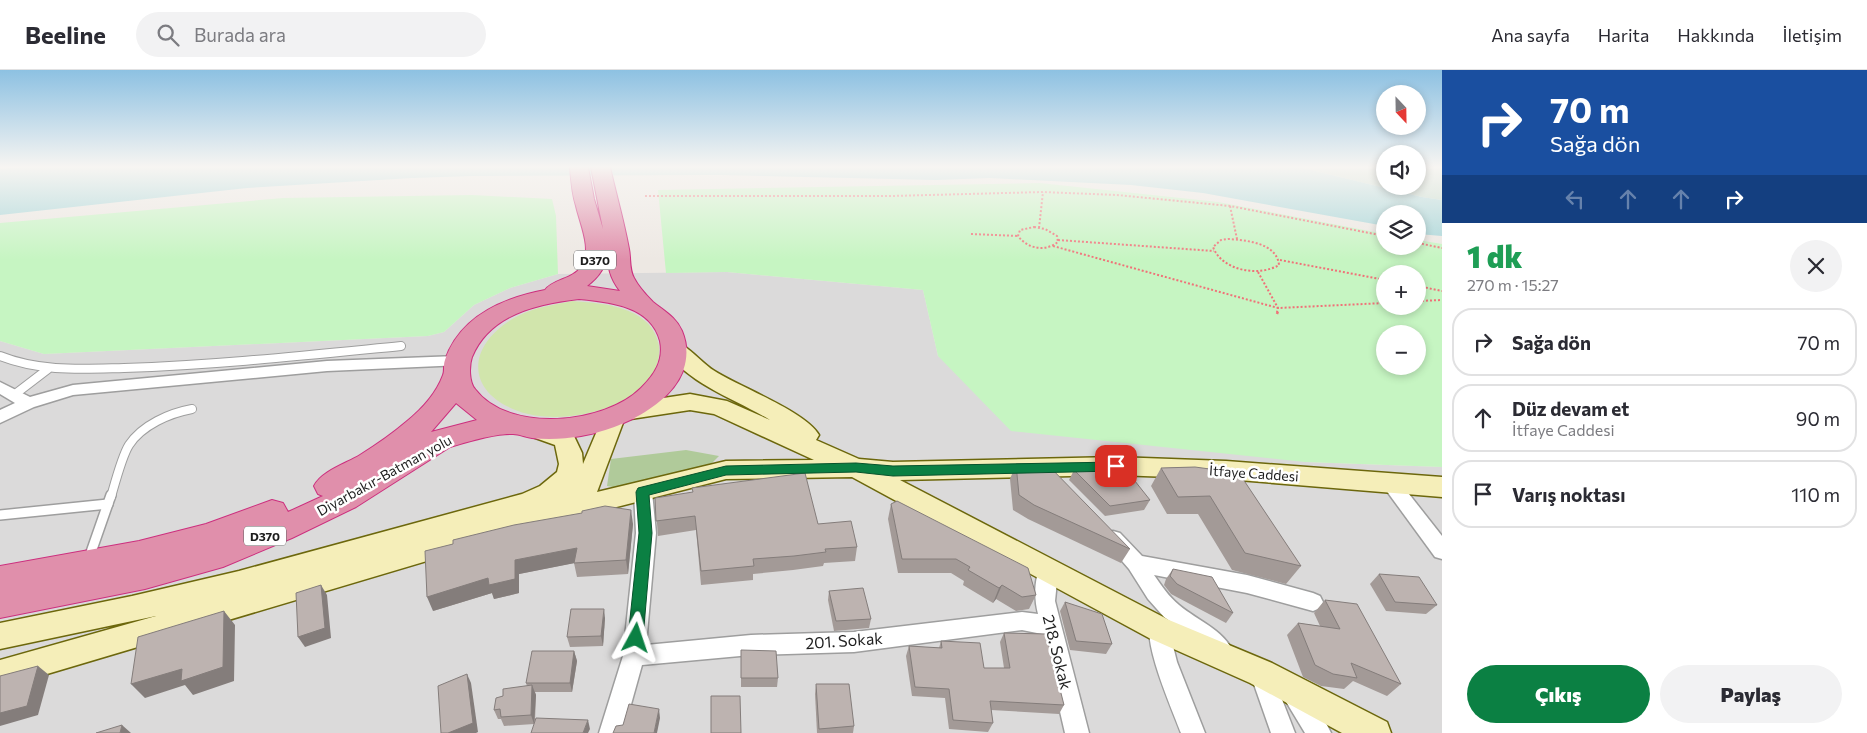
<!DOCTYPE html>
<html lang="tr">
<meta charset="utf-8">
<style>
:root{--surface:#fff;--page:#f2f2f3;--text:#2b2b33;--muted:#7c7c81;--line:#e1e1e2;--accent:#0b8043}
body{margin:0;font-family:Commissioner,sans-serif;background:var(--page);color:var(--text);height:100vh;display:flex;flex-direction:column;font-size:19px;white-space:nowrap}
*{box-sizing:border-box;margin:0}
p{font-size:16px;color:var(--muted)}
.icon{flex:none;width:28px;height:28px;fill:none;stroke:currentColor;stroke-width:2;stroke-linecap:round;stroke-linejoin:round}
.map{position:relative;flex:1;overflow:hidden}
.details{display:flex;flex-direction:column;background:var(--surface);width:425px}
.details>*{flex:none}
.hud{background:#1a4fa0;color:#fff;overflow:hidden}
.needle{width:32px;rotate:158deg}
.tools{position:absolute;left:1376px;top:15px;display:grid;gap:10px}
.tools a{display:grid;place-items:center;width:50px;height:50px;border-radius:50%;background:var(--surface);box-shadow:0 2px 8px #0003;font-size:25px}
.pin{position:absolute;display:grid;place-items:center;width:42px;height:42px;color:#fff;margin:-21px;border-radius:10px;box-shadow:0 2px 8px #0006}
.me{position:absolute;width:55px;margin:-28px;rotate:5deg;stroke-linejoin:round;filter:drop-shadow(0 0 4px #0008)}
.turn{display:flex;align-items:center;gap:18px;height:105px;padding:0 25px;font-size:22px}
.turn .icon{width:65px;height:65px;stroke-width:2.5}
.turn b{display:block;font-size:35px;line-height:42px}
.lanes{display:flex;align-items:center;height:48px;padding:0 25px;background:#0003;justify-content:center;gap:25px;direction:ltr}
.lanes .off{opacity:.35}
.round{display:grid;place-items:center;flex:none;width:52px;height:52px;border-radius:26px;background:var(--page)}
.summary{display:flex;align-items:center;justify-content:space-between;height:85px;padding:0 25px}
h1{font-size:30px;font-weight:800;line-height:38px;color:#1e9e55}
.primary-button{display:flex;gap:10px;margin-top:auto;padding:10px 25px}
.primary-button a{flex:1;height:58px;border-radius:30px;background:var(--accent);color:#fff;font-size:20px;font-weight:800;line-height:58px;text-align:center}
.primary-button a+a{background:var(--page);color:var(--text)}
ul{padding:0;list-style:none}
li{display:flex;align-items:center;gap:15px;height:68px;margin:0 10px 8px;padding:0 15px;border:2px solid var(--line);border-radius:20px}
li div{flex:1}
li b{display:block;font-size:19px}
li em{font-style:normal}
header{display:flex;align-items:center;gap:30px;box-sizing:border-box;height:70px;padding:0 25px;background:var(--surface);border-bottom:1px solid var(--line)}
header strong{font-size:24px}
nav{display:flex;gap:28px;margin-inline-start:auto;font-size:18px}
.search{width:350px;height:45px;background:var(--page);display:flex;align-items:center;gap:12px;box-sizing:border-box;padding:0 18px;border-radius:28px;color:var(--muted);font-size:19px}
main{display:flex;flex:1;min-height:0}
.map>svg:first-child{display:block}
.residential{fill:#dbdada}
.grass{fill:#d1e5ac}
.forest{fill:#b0ca9a}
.wetland{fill:#c1dacb}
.park{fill:#c6f5c2;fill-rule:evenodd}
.water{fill:#a6d5d8}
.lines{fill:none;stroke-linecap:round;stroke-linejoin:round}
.lane-far1-casing{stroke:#9e9e9e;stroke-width:10}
.lane-casing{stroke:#9e9e9e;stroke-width:12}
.street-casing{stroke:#9e9e9e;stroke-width:3}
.secondary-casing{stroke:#6c670c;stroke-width:3}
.highway-casing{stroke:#cc2f7e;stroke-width:2}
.path-far1{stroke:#f07178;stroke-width:2;stroke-dasharray:2 2;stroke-linecap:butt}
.path{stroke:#f07178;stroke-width:2.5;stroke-dasharray:2.5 2.5;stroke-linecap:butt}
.lane-far1{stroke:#fff;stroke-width:8}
.lane{stroke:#fff;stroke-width:9}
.street{fill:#fff;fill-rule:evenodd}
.secondary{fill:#f5eeb9;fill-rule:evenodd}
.highway{fill:#e08fab;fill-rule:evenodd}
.wall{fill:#a39a97}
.shaded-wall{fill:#847d7b}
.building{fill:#bdb3b0;stroke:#847d7b}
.route{fill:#0b8043;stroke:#07532c}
.labels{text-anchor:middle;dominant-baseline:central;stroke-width:5;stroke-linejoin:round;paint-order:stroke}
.shield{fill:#fff;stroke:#616161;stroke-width:1}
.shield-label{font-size:12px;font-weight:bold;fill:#1d1d1d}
.street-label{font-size:14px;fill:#1d1d1d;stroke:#fff}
.near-street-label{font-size:16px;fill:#1d1d1d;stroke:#fff}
</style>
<header>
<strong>Beeline</strong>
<div class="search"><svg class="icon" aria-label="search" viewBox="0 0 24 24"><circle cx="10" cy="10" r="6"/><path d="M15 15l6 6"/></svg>Burada ara</div>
<nav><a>Ana sayfa</a><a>Harita</a><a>Hakkında</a><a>İletişim</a></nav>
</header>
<main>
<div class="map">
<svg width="1442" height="663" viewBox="0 0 1442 663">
<rect width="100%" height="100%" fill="#ede8e3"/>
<polygon class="residential" points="727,202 923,220 938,286 1305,392 1442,397 1442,663 0,663 0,271 44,284 428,266 444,262 474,235 510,218 558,204"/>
<path class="grass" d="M572,231C603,233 653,237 659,276C660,285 658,295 653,304C631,342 557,356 518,341C462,320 468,272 518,246C535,237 554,235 572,231Z"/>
<polygon class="forest" points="686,380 719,386 711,394 618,418 607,416 611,389"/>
<polygon class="wetland" points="1299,97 1385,97 1385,116 1418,116 1418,97 1442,97 1442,130 1422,127"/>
<g class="park">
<path d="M1040,113L1218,132L1385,164V176H1418V170L1442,174V397L1305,392L1011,361L938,286L923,220L727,202L666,203L658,120ZM1385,204H1418V236H1385ZM1385,264H1418V296H1385Z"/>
<polygon points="472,125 552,129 556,146 558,204 510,218 474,235 444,262 428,266 44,284 0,271 0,153 283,128"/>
</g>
<polygon class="water" points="22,97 1299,97 1422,127 1442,130 1442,166 1418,164 1418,144 1385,144 1385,156 1203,123 1131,115 990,108 936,110 720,105 472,106 412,108 247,118 0,145 0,99"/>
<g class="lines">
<g class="lane-far1-casing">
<g id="lane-far1">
<path d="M0,286C40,302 82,299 124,298C217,295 309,285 401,276"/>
<polyline points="14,325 48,299"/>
<path d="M111,427C115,413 122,386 129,375C142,355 170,343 192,339"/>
</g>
</g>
<g class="lane-casing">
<g id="lane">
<polyline points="0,445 108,434"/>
<polyline points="89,488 111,425"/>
</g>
</g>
<g class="street-casing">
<g id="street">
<polygon points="457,286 462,287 465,291 462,295 327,301 73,325 34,337 0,353 0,340 15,333 0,324 0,312 30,327 73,315 327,291"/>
<polygon points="1392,408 1398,410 1442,466 1442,489 1435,487 1386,420 1383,415 1386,410"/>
<path d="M643,415L649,417L652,422L656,463L646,575L751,565L854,562L1022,542L1038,544C1034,529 1034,509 1041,495L1048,493L1055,495L1058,501L1055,531L1089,663H1065L1042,564L1022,560L854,582L751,585L642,595L623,663H599L623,586L636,463L634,422L637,417Z"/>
<path d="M1113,461L1120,463L1142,486L1247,505L1313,523L1320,526L1323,532L1320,538L1313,541L1247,523L1154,505C1161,515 1169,527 1179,535C1198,551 1223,559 1234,583L1231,590L1223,593L1215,590L1198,571L1164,547L1148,529L1129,499L1103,469L1106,463Z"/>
<path d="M1159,550L1167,552L1177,592L1205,663H1181C1173,641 1142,572 1151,552Z"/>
<polygon points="1261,593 1269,596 1295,663 1271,663 1250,603 1253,596"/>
<polygon points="1293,614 1301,617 1327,655 1331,663 1305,663 1282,625 1285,617"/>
</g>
</g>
<g class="secondary-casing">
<path id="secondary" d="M673,270C686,274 701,292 713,300C739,317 805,341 819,365L816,370L859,389L893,392L1116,387L1226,391L1442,407V427L1226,409L1116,405L900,410L1169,550L1272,593L1387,652L1391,663H1342L1250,613L1149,568L852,407L726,409L558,452L0,618V590L156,546L0,579V553L132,526L239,501L522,424L540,416L557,402L559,394L555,375L527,365L523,359L527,353L535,351L573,364L582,383L583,394L605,342L614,340L616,336L624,334L690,324L727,331L770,350C734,328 687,314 663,277L666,272ZM690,340L714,344L814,390L726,391L597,422L624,350Z"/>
</g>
<g class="highway-casing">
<path id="highway" d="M570,97H588L594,129L603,159L591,97H610C616,124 624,151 629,179C631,189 629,199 634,208C638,216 647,226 653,232C664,241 676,247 682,261C706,320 627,359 581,366C565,369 548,370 532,368C525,367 519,364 513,364C497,363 466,372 450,377L356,437L292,468L223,497L145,519L0,548V496L139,471L206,454L272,430L283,433L288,442L323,426L318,424L314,416C322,401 345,394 360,385C376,375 392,364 406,352C422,339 436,324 443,305C445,300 443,295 445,290C460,246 503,228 545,220C553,209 573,209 581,197C593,180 580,154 576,136C572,124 571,110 570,97ZM607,179V180C608,196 609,207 620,221L587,216C599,207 608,195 607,179ZM579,229C610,232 651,236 660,271C664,291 654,305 641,318C605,354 509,364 475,319C469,312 469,296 472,287C490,244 537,234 579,229ZM456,333L477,350L431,362Z"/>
</g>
<g class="path-far1">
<polyline points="645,126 891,126 1043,122 1117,125 1230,136 1385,166"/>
<polyline points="1230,136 1237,169"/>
<path d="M1034,157L1045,159L1057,166L1058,172C1045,182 1028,179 1018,166L1020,160Z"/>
<polyline points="1039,158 1043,122"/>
<polyline points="971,164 1018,166"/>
<path d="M1228,169C1246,170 1277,173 1279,195C1259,207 1222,201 1213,177L1221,170Z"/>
<polyline points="1058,170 1214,181"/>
<polyline points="1418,173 1442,178"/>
<polyline points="1053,176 1278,238 1385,233"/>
<polyline points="1280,190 1385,210"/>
<polyline points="1258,202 1278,238 1277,242"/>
<polyline points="1418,216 1442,221"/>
<polyline points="1418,231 1442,230"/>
</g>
<polyline class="path" points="1277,244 1278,241"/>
<use href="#lane-far1" class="lane-far1"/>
<use href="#lane" class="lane"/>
<use href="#street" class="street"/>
<use href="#secondary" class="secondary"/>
<use href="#highway" class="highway"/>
</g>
<g class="wall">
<polygon points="1016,394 1130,479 1121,493 1028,449 1013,440 1010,409"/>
<polygon points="1195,397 1301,496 1286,514 1232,500 1198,444 1167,444 1151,416 1161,398"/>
<polygon points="1074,400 1103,402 1104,400 1150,430 1144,440 1105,446 1069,410"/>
<polygon points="655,428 818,454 857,477 855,491 824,493 823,496 793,500 753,504 753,510 701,515 696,460 658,466"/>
<polygon points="891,434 1036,525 1029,539 1016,541 996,529 993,533 963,515 964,511 951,503 898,503 888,449"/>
<polygon points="582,443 633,454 628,504 577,507 574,493 519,504 519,523 494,529 492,523 433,541"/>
<polygon points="1173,499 1233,543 1226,553 1171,524 1164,515 1166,509"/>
<polygon points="1379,504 1437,535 1426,544 1386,541 1370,514"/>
<polygon points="829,521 871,549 869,558 834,561 828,530"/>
<polygon points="1325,530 1401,614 1387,626 1353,611 1344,619 1321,616 1303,607 1287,565 1298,553 1320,556 1314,543"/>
<polygon points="1065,532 1112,574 1106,584 1070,580 1060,541"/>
<polygon points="605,548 603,576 570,577 567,567"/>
<polygon points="1004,563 1064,635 1059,644 991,640 993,653 988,662 949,659 945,628 912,626 906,586 909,576 939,578 941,571 984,598 1004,598 1000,572"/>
<polygon points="741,580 778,608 777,617 741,617"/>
<polygon points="574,581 577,591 572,622 535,622 536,625 535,651 590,659 534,654 504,656 501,649 498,649 494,640 503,626 527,616 526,613"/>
<polygon points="816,614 854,656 853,663 817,663 815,624"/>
</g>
<g class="shaded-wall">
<polygon points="631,440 633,454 628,504 626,490"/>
<polygon points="577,478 580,492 519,504 519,523 494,529 492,523 433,541 427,527 515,490"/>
<polygon points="321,515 327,525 331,568 305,577 298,567"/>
<polygon points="1002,515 996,529 993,533 999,518"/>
<polygon points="604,539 605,548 603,576 601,566"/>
<polygon points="224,541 235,555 234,611 193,625 185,615 145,628 131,614"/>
<polygon points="574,581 577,591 572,622 570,613"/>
<polygon points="38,596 49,605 38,645 0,656 0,643"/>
<polygon points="467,604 471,613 478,662 476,663 448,663"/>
<polygon points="532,615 536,625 534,654 531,645"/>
<polygon points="659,639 660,648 657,663 654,663"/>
<polygon points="588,650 590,659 588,663 583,663"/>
<polygon points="122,655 131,663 120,663"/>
</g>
<g class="building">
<polygon points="1016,394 1047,394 1130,479 1034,435 1019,425"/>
<polygon points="1195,397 1239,403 1301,496 1245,483 1210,426 1178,427 1161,398"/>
<polygon points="1074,400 1105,402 1104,400 1127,401 1150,430 1110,436"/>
<polygon points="805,403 818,454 851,451 857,477 825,479 826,482 794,486 753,489 754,496 701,501 695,446 656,451 655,428 693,422 692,418"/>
<polygon points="897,431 1028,498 1036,525 1022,527 1002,515 999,518 968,500 970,497 956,489 902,489 891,434"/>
<polygon points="605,436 631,440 626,490 574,493 577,478 515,490 515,509 489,515 488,508 427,527 425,481 453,474 453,470 514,455 582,443 582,441"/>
<polygon points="1173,499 1212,507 1233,543 1177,514 1170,506"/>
<polygon points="1379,504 1419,507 1437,535 1395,532"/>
<polygon points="321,515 325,558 298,567 296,523"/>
<polygon points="863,518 871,549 836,551 829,521"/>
<polygon points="1325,530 1357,534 1401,614 1351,593 1357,608 1333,604 1315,595 1298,553 1340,559"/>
<polygon points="1065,532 1102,544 1112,574 1076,571"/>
<polygon points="571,539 604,539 601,566 567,567"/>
<polygon points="224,541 223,597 181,611 182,599 131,614 138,567"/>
<polygon points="1004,563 1046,564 1064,635 990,631 993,653 953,650 949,619 915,617 909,576 942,578 941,571 980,573 984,598 1010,598"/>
<polygon points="741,580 776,581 778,608 741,608"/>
<polygon points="532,581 574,581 570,613 526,613"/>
<polygon points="38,596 27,636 0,643 0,606"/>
<polygon points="467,604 473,653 448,663 441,663 438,616"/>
<polygon points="816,614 849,614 854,656 819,659"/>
<polygon points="532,615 531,645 501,647 500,639 494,640 496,628 503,626 503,619"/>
<polygon points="711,626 740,626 741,663 711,663"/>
<polygon points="629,634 659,639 654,663 613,663 616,656 623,655"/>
<polygon points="536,648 588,650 583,663 531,663"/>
<polygon points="122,655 120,663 96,663"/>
</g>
<linearGradient id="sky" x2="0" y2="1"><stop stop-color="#8dc1e2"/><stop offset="0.51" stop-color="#f7f5f2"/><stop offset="1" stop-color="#f7f5f2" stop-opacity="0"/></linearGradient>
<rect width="1442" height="190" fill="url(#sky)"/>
<polygon class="route" points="1116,392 1120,393 1122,396 1120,399 1116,401 893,406 856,402 726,405 649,425 652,463 643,568 641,573 636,575 631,573 628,568 639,463 636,422 638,418 726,396 856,393 893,396"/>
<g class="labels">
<g class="shield">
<rect x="574" y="180.5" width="42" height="19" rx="4"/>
<rect x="244" y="456.5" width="42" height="19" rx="4"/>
</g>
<g class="shield-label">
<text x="595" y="190">D370</text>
<text x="265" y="466">D370</text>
</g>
<g class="street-label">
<text transform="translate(1254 403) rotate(4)">İtfaye Caddesi</text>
<text transform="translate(384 405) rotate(-29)">Diyarbakır-Batman yolu</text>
</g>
<g class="near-street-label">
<text transform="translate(844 570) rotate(-4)">201. Sokak</text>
<text transform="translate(1058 582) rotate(76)">218. Sokak</text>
</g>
</g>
</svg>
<div class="tools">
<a><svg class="needle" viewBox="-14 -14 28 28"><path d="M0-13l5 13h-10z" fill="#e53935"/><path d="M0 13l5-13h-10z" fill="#7c7c81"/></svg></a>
<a><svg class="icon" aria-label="sound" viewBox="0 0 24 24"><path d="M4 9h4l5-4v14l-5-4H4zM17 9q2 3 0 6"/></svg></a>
<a><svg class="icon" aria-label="layers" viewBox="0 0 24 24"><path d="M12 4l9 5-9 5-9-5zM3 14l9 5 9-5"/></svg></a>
<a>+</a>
<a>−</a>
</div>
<div class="pin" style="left:1116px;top:396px;background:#d93025"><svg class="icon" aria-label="arrive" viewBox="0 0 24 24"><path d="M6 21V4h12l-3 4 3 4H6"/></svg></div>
<svg class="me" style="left:636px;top:568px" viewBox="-20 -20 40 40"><path d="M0-17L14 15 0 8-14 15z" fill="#0b8043" stroke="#fff" stroke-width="4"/></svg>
</div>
<section class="details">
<div class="hud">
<div class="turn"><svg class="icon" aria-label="right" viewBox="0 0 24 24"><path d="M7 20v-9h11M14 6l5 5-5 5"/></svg><div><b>70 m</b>Sağa dön</div></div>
<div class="lanes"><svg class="icon off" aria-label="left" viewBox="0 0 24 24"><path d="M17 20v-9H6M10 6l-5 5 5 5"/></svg><svg class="icon off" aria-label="ahead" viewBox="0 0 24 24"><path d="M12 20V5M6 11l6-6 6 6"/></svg><svg class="icon off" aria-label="ahead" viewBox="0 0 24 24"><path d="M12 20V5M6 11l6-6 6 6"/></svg><svg class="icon" aria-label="right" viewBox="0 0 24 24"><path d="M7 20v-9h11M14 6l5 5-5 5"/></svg></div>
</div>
<div class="summary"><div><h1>1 dk</h1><p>270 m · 15:27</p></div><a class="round"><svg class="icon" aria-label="close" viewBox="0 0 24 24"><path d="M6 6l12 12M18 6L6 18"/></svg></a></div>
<ul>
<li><svg class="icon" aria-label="right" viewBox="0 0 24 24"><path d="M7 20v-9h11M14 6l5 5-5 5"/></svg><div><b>Sağa dön</b></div><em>70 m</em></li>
<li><svg class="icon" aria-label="ahead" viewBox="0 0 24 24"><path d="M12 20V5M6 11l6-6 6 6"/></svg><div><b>Düz devam et</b><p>İtfaye Caddesi</p></div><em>90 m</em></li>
<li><svg class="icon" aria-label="arrive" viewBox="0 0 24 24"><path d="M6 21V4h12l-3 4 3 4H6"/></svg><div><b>Varış noktası</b></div><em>110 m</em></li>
</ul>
<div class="primary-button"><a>Çıkış</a><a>Paylaş</a></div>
</section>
</main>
